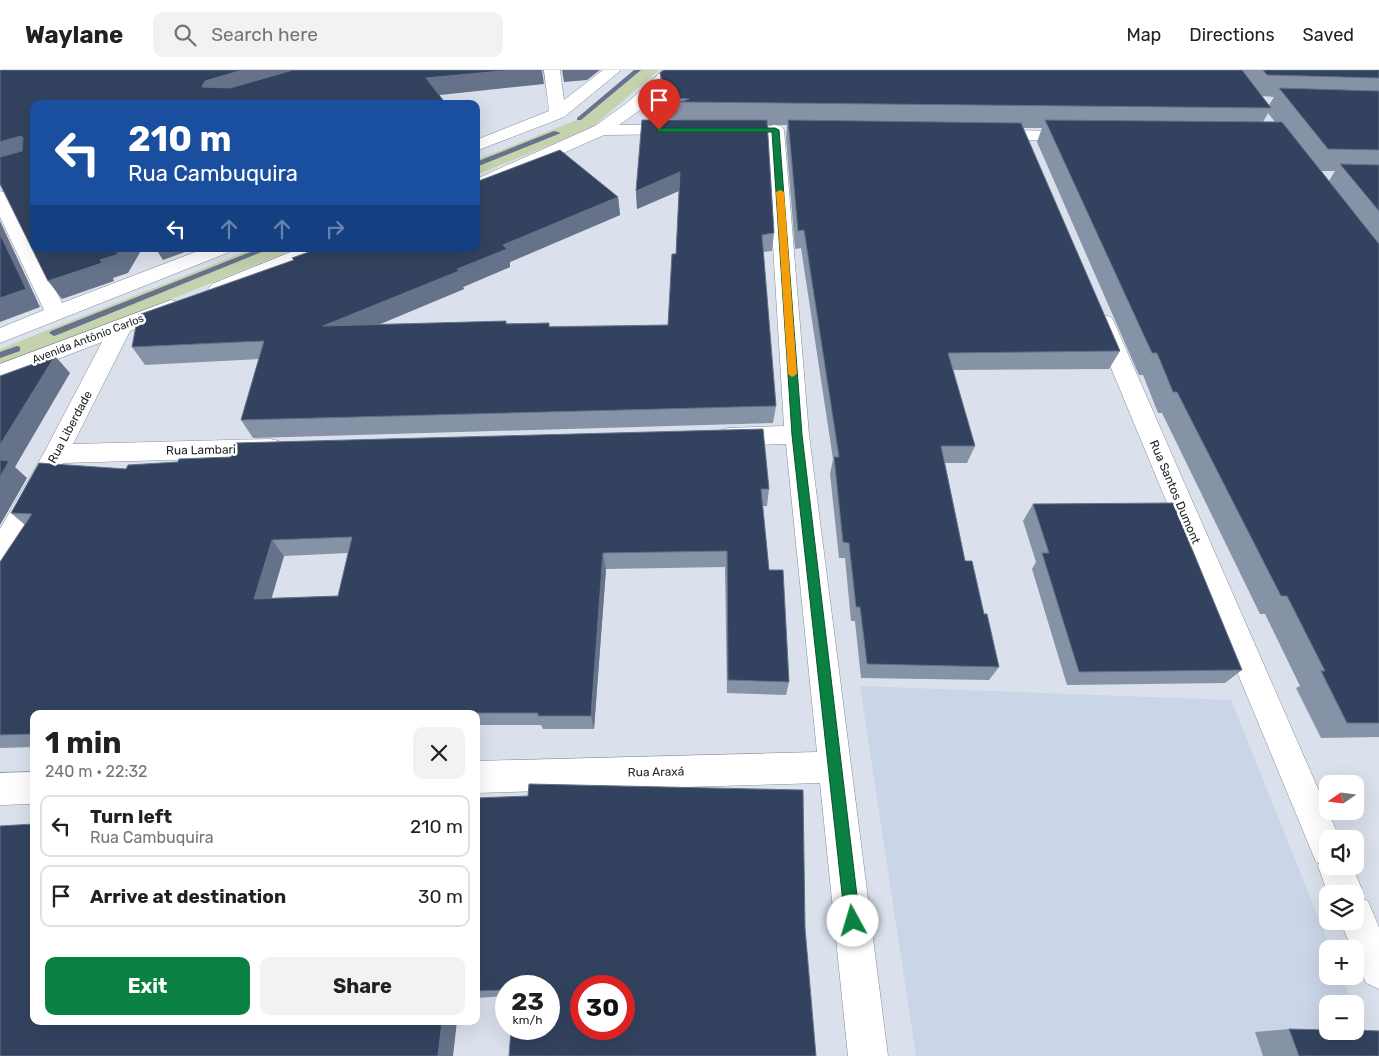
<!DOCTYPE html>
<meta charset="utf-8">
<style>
:root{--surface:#fff;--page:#f2f2f2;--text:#202124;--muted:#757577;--line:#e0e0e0;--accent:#0b8043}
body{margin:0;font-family:Rubik,sans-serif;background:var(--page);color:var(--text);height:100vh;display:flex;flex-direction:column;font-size:19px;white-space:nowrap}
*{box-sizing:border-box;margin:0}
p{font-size:16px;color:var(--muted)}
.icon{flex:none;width:28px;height:28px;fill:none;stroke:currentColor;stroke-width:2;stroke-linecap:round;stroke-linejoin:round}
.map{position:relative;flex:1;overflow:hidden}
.details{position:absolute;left:30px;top:640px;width:450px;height:315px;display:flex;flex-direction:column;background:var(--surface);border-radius:10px;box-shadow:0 5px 20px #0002}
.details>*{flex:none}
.banner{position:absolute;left:30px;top:30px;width:450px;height:152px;border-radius:10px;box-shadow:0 5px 20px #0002;background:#1a4fa0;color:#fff;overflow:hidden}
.needle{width:32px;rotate:256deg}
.fabs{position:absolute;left:1319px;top:705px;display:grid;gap:10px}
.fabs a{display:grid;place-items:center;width:45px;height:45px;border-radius:10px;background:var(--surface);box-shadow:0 5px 20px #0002;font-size:25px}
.speed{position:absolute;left:495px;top:905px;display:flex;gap:10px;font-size:25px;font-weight:700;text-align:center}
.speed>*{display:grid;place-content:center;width:65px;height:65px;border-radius:50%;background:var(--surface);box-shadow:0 5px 20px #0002;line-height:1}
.speed small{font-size:12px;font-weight:400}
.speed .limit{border:8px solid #d22;background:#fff;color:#111}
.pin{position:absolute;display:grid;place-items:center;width:42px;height:42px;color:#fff;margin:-51px -21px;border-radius:50% 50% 50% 0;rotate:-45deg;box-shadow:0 0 5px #0007}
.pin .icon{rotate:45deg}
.me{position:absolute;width:55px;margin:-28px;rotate:354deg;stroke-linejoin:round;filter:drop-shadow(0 0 4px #0008)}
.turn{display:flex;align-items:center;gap:18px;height:105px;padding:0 15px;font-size:22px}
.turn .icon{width:65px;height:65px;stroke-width:2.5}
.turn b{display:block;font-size:35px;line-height:42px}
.lanes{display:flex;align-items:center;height:48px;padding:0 15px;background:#0003;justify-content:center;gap:25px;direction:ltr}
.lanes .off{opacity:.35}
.round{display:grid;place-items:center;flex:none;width:52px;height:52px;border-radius:10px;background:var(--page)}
.overview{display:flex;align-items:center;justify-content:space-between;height:85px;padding:0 15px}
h1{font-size:30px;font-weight:700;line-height:38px}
.button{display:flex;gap:10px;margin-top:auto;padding:10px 15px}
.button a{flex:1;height:58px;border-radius:10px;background:var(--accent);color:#fff;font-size:20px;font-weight:700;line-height:58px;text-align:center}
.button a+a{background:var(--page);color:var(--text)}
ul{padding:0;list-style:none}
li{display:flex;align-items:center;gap:15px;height:62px;margin:0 10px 8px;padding:0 5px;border:2px solid var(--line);border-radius:10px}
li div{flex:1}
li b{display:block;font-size:19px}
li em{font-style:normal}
header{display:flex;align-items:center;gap:30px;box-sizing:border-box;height:70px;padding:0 25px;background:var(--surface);border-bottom:1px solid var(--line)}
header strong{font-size:24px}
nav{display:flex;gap:28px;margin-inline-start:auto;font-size:18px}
.search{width:350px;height:45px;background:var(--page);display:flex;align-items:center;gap:12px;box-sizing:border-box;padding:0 18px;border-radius:10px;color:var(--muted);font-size:19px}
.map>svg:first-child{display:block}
.built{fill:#cad5e7}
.green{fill:#c5d2ae}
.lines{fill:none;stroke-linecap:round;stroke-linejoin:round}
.stream{fill:#66738b;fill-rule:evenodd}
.minor-casing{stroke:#848a94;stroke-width:1}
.minor{fill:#fff;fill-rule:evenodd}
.wall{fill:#8692a6;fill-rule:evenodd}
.shaded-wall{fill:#657289}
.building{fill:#33435f;stroke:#657289;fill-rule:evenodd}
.route{fill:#0b8043;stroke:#07532c}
.slow{fill:#f59e0b}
.labels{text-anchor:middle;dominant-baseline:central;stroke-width:5;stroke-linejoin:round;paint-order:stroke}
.far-street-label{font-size:11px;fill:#222529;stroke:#fff}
.street-label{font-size:12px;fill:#222529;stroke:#fff}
</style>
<header>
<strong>Waylane</strong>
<div class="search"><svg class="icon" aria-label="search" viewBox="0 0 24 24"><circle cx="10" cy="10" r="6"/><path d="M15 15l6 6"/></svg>Search here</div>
<nav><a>Map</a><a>Directions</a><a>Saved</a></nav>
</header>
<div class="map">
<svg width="1379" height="986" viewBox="0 0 1379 986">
<rect width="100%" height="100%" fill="#dae1ec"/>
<polygon class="built" points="860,616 1231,630 1331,879 1328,879 1328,906 1342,906 1353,934 1328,934 1328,961 1355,961 1355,939 1374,986 916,986"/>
<g class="green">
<polygon points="637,0 659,0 590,59 476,105 476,90 579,49"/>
<polygon points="252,179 295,179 0,299 0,279"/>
</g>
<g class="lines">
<g class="stream">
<polygon points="634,0 641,0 581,50 577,50 577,48"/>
<polygon points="554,61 561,63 476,97 476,92"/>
<polygon points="258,179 269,179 57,265 54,266 49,263 51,261"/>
<polygon points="17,276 20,277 20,281 0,288 0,282"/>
</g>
<g class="minor-casing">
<g id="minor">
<polygon points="544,0 560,0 564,30 603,0 621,0 564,47 476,81 476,70 549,41"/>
<polygon points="663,0 680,0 640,40 619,55 679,55 685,56 688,60 685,64 604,65 476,122 476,109 595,56 628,32"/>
<polygon points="775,55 781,56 784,60 809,365 888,986 848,986 820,713 476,723 476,691 817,682 786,374 728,376 719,373 716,367 719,361 728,358 784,356 766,60 769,56"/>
<polygon points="990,60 1077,61 1083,62 1086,66 1083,70 1077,71 984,69 981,65 984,61"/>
<polygon points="0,121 7,123 62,233 203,179 230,179 227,183 0,273 0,258 44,240 0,147"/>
<polygon points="298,179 325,179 322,183 226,224 219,226 212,224 208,219 212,214"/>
<polygon points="171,230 179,232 182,237 179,242 130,261 73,374 270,369 279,371 282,378 279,385 270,387 63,393 10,491 0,494 0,459 45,381 102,272 0,311 0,294"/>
<polygon points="1103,245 1111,247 1114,252 1340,769 1328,769 1328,796 1352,796 1364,824 1362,829 1368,831 1379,857 1379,919 1366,913 1355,887 1355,879 1352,879 1340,851 1355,851 1355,824 1328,824 1318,796 1319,793 1316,792 1092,252 1095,247"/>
<polygon points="34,702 34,734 0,735 0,703"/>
</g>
</g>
<use href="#minor" class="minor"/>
</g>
<g class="wall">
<path d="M664,0H1379V667L1321,668L1296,618L1300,616L1265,544H1260L1162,343H1158L1143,305H1139L1037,72L1042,58H1023L1120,281L1109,299L953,300L975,376L967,393H945L965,491L984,544L999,597L989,610L861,608L855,551H851L845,488H839L830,404L833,389L801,178L795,179L786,68L787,55H767L774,163L772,181L763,182L776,336L773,353L253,368L241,350L259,289L145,295L132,277L618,127L620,145L510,192V197L463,217L464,219L378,255L507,253L550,256L668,255L676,184L679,121L637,139L636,121L680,50L669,49L660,24V3ZM1262,26L1274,27L1269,35ZM1268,43L1275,52H1263ZM1321,101H1335L1329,111Z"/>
<path d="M126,399L769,419L767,436H763L769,500L789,612L786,625L727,623L725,497L606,499L594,659H543L541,655H476V644H34V677L0,678V492L25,455L11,443ZM348,483L338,526L271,528L284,486Z"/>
<polygon points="1033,434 1242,600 1225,613 1067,615 1032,499 1036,492 1023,451"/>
<polygon points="476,728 805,858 549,916 506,916 506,926 476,928"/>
<polygon points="1289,959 1379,986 1263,986 1255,962"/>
</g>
<g class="shaded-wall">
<polygon points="243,0 310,0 213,28 202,17 205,11"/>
<polygon points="512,0 542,0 544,14 431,26 426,8"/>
<polygon points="562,0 600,0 587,10 564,12"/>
<polygon points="21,66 34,84 0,93 0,72"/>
<polygon points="680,102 681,120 637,139 636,121"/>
<polygon points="618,127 620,145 510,192 510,197 463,217 464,219 332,274 323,256 457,199 503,175"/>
<polygon points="0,151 40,237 0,252"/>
<polygon points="120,179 142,179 128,203 113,208 114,211 62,229 48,211 100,190"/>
<polygon points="156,179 193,179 163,190"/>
<polygon points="55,286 70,303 15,397 27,408 0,455 0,375"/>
<polygon points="272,470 284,486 267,544 254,529"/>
<polygon points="603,483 606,499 594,659 591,646"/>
<polygon points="442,951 457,951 453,986 438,986"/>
</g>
<g class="building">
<polygon points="0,0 243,0 205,11 202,17 230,18 293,0 512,0 426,8 446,34 34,34 34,179 120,179 116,185 100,190 102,193 48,211 0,114 0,87 22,81 23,68 21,66 0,72"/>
<polygon points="664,0 1242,0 1271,38 680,32 689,29 668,27 660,3"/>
<polygon points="1263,0 1379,0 1379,8 1267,5"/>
<polygon points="1279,18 1379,21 1379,80 1328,79"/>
<polygon points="642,50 767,50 774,163 762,165 776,336 241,350 264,271 132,277 138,245 294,190 292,188 317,179 476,179 476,112 560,80 618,127 503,175 507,179 457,199 459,201 323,256 506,251 506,254 549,253 549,257 668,255 672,184 676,184 680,102 636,121"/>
<polygon points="788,50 1021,53 1120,281 948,283 975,376 941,376 965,491 972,491 984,544 987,544 999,597 867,594 860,537 856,537 849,473 843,472 834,387 839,387 804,160 798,161"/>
<polygon points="1045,50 1282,52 1379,174 1379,653 1347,653 1321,601 1325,601 1287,526 1281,526 1177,322 1173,322 1157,283 1152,283"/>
<polygon points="1340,94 1379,95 1379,141"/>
<polygon points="0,164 26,219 0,228"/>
<polygon points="55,286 0,375 0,306"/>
<path d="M763,359L769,419H761L769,500H783L789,612L728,610L727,481L603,483L591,646H538V643H445V644H34V664L0,665V492L32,444L11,443L39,393L126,399L128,395L178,392L179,389L231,387L235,373ZM352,467L338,526L254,529L272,470Z"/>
<polygon points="0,390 9,391 0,407"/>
<polygon points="1173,433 1242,600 1079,602 1042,483 1049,483 1033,434"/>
<path d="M529,714L803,720L805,858L816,986H509L511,959H549V916H506V920L476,921V728L528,726ZM581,916H624V959H581Z"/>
<polygon points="34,754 34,951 442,951 438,986 0,986 0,756"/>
<polygon points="1289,959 1328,960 1328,961 1355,961 1355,960 1379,961 1379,986 1299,986"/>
</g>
<polygon class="route" points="659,58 775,58 779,60 802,365 860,851 858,856 853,859 848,856 845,851 792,365 772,62 656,62"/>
<polygon class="slow" points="780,120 784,122 797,304 792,307 788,304 776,122"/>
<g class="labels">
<g class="far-street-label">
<text transform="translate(88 269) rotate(-21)">Avenida Antônio Carlos</text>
</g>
<g class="street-label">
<text transform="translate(70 357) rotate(-62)">Rua Liberdade</text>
<text transform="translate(201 380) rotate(-1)">Rua Lambari</text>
<text transform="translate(1175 422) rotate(67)">Rua Santos Dumont</text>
<text transform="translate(656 702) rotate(-1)">Rua Araxá</text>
</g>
</g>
</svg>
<div class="fabs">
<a><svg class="needle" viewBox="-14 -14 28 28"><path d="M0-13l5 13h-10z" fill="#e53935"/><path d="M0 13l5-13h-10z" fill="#757577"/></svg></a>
<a><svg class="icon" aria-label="sound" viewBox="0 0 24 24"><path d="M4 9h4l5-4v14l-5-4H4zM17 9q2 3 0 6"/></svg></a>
<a><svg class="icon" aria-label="layers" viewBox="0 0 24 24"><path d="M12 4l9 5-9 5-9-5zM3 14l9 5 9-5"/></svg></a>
<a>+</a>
<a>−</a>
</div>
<div class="speed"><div>23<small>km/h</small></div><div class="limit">30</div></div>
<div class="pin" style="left:659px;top:60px;background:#d93025"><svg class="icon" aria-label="arrive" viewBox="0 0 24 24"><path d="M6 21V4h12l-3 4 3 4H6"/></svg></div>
<svg class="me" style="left:853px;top:851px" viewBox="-20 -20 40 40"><circle r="19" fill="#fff"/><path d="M0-13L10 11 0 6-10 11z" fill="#0b8043"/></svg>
<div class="banner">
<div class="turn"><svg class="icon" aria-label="left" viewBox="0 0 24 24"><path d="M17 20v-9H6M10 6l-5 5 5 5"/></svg><div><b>210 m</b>Rua Cambuquira</div></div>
<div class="lanes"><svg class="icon" aria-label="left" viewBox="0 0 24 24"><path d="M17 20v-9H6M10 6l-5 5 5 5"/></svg><svg class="icon off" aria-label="ahead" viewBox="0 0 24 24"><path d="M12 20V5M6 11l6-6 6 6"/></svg><svg class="icon off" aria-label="ahead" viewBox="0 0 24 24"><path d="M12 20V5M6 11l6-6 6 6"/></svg><svg class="icon off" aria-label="right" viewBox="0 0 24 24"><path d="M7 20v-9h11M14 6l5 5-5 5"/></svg></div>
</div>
<section class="details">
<div class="overview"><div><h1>1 min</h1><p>240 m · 22:32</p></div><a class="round"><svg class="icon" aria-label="close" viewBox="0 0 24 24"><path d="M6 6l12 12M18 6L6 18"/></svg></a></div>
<ul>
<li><svg class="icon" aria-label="left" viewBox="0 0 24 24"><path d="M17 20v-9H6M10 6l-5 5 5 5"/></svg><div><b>Turn left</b><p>Rua Cambuquira</p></div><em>210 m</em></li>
<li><svg class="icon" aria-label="arrive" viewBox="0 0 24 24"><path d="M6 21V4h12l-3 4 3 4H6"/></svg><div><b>Arrive at destination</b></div><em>30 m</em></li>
</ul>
<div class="button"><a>Exit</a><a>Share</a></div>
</section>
</div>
